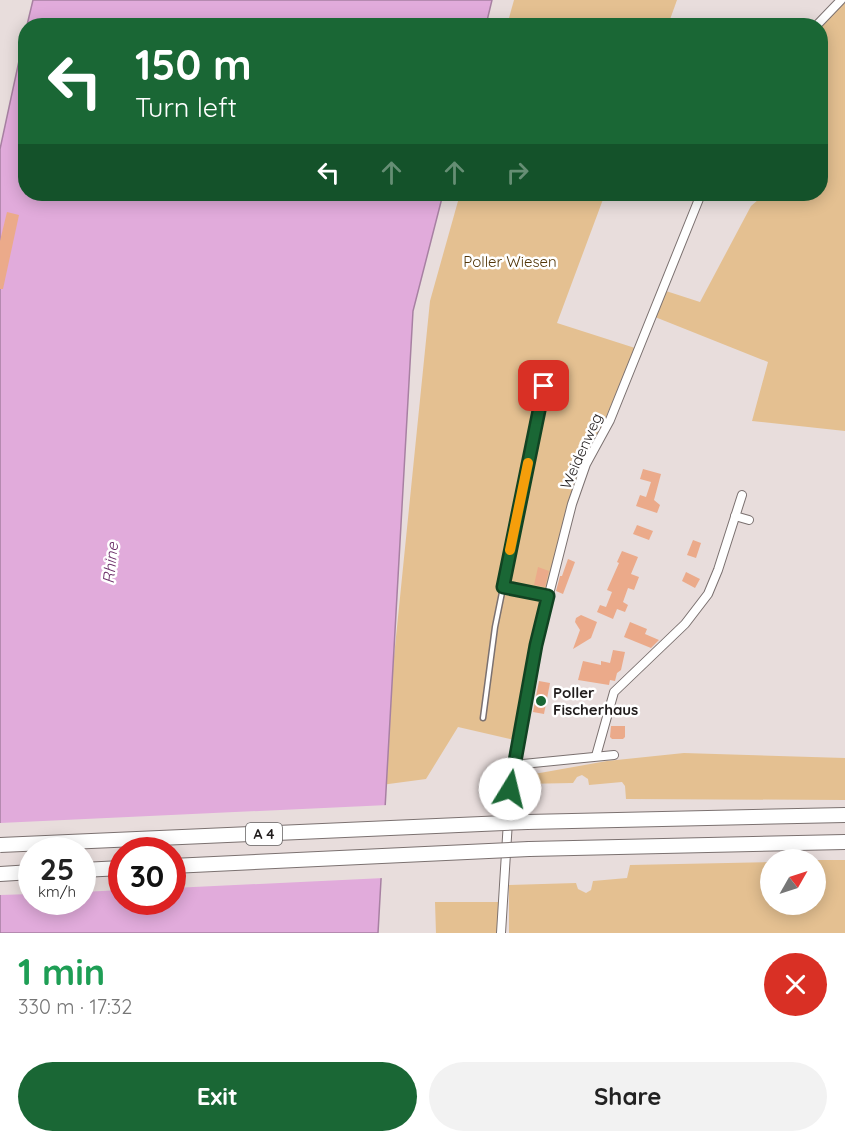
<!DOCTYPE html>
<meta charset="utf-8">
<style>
:root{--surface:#fff;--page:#f2f2f2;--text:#222;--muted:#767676;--accent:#1a6735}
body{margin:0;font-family:Quicksand,sans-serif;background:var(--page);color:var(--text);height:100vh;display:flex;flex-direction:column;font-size:22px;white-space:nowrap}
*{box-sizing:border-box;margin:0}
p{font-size:20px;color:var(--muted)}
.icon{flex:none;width:33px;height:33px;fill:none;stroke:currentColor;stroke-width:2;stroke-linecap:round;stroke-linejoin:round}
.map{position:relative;height:933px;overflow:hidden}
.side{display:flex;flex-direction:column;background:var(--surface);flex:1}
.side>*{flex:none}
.top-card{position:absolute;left:18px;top:18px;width:810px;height:183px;border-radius:24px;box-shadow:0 3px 15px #0003;background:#1a6735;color:#fff;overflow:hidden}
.needle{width:39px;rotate:51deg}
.buttons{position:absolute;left:760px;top:849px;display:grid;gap:12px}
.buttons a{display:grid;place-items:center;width:66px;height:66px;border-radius:50%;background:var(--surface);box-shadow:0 3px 15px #0003;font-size:30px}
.speed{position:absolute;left:18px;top:837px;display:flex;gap:12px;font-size:30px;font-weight:700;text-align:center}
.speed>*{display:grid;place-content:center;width:78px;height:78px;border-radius:50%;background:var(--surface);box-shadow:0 3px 15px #0003;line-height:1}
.speed small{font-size:15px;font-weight:400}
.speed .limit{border:9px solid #d22;background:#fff;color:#111}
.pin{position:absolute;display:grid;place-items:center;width:51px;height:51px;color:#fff;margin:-26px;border-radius:12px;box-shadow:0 3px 9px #0006}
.me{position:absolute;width:66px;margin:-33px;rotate:9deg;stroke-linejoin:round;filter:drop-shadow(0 0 4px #0008)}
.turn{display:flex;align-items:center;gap:21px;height:126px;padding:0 18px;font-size:27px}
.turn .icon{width:78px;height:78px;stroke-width:2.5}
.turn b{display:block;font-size:42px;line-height:51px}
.lanes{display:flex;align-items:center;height:57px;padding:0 18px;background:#0003;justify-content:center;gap:30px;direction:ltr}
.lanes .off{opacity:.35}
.round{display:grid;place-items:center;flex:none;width:63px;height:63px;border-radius:32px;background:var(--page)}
.summary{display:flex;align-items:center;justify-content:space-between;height:102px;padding:0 18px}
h1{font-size:36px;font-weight:700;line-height:45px;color:#1e9e55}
.button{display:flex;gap:12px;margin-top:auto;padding:12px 18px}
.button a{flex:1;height:69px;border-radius:36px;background:var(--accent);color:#fff;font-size:24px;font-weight:700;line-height:69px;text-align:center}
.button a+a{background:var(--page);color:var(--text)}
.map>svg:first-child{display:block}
.green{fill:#e4c091}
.water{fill:#e1abdb;stroke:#a780a2;stroke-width:1.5;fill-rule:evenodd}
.pier{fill:#e8dddc}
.building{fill:#ebaa8a}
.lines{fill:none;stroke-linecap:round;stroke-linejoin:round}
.service-casing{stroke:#7b7170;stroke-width:7}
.minor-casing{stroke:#7b7170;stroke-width:10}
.motorway-casing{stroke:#7b7170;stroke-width:16}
.service{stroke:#fff;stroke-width:4}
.minor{stroke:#fff;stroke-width:8}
.motorway{stroke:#fff;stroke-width:14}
.motorway-bridge-casing{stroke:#7b7170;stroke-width:16;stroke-linecap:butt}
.motorway-bridge{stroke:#fff;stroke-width:14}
.route-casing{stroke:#114322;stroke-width:15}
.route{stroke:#1a6735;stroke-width:10}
.slow{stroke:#f59e0b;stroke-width:10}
.poi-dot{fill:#1a6735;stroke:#fff;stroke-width:2}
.labels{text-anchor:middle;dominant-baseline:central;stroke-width:5;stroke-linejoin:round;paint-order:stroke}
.shield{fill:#fff;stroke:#636060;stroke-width:1.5}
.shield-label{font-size:14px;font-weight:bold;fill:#201c1c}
.park-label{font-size:15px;fill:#533608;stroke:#fff}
.street-label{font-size:15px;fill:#201c1c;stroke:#fff}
.poi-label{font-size:15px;font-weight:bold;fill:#201c1c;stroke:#fff;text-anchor:start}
.water-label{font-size:16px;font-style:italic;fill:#682a65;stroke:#fff}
</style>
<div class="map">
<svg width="845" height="933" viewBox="0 0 845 933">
<rect width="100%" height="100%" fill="#e8dddc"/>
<g class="green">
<polygon points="514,0 677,0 668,25 507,25"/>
<polygon points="845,1 845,431 752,421 768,362 655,317 666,291 700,302 751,206 765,194 820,194 821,26"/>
<polygon points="460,194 605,194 557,323 635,348 566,512 532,642 514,740 458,727 426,779 381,785 430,301"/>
<polygon points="684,753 845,758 845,800 626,799 625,786 622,782 589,785 588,779 582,775 577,777 573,783 522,784 523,776 607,761"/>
<polygon points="816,860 845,860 845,933 509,933 509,885 576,883 578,889 586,893 591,890 593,881 627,878 630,865 771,862 771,904 816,904"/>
<polygon points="435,902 498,902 498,933 436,933"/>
</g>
<g class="water">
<polygon points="33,0 492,0 486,25 27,25"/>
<path d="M25,33L26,194H443L413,311L378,933H0V149ZM32,850H82V902H32ZM122,850H172V902H122Z"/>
</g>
<polygon class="pier" points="388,805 384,878 173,888 172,850 122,850 121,890 83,892 82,850 32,850 31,894 0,895 0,823"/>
<g class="building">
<polygon points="7,212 19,215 3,289 0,289 0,241"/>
<polygon points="643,469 661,474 654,500 660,505 657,513 636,506 640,495 646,497 651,482 640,479"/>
<polygon points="637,525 653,531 649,540 633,534"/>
<polygon points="693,540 701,543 696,558 687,555"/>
<polygon points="622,551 638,557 631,574 639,577 634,590 628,588 623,602 628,605 625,612 617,609 613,619 597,612 600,605 606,607 612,592 607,590 619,563 617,562"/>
<polygon points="568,559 575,562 563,594 556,591 560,576 562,576"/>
<polygon points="538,567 549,571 545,587 534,585"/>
<polygon points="686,572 700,579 695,588 682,581"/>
<polygon points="581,615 597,622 591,638 573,649 580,630 575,622 576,618"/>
<polygon points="630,622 647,629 645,634 659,640 651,648 624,637"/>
<polygon points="613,650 625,652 621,670 617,673 615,681 610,680 609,685 578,680 583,661 601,665 601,661 610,663"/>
<polygon points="539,681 550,683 544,714 533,712"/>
<polygon points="611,726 625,726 625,737 623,739 612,739 610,737"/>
</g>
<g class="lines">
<g class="service-casing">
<g id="service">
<polyline points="503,587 548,596"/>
<polyline points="483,718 495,627 544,386"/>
</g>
</g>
<g class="minor-casing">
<g id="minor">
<polyline points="816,26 841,0"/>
<polyline points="735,516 749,520"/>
<polyline points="596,756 614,692 685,624 708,594 718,570 742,495"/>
<polyline points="513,765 614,755"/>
<polyline points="501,933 510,789 536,645 572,504 586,464 610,420 701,194"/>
</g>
</g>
<g class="motorway-casing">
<g id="motorway">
<polyline points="527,822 845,815"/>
<polyline points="529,849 845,842"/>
<polyline points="82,870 122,868"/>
<polyline points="0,874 32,872"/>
</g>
</g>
<use href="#service" class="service"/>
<use href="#minor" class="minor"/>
<use href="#motorway" class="motorway"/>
<g class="motorway-bridge-casing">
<g id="motorway-bridge">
<polyline points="0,845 527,822"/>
<polyline points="172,866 529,849"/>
</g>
</g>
<use href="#motorway-bridge" class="motorway-bridge"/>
</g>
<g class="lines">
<g class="route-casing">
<polyline id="route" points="510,789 536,645 548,596 503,587 544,386"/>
</g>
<use href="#route" class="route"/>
<polyline class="slow" points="510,550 528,463"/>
</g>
<circle class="poi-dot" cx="541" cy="701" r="6"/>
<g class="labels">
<rect class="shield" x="246" y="823" width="36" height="22" rx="4.5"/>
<g class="shield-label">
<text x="264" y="834">A 4</text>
</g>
<g class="park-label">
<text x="510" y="261">Poller Wiesen</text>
</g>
<g class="street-label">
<text transform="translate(581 451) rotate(-66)">Weidenweg</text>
</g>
<g class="poi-label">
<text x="553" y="692">Poller<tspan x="553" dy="17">Fischerhaus</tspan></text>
</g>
<g class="water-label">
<text transform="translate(110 563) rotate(-84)">Rhine</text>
</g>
</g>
</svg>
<div class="buttons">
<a><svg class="needle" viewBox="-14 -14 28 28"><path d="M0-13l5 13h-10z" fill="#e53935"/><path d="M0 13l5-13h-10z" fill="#767676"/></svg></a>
</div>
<div class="speed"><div>25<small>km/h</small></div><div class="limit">30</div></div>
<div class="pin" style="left:544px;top:386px;background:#d93025"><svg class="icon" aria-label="arrive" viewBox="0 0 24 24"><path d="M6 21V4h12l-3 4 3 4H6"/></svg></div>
<svg class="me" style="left:510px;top:789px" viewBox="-20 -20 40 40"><circle r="19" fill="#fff"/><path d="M0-13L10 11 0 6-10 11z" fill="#1a6735"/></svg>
<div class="top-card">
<div class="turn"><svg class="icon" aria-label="left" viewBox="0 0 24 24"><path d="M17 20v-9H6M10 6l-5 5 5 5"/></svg><div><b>150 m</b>Turn left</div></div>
<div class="lanes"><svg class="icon" aria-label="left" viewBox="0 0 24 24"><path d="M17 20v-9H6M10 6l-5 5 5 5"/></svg><svg class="icon off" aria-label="ahead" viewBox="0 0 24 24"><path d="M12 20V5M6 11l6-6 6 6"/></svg><svg class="icon off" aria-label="ahead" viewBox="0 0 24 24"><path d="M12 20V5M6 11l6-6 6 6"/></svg><svg class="icon off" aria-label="right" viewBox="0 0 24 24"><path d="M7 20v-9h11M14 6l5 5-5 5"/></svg></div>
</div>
</div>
<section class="side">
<div class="summary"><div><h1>1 min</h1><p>330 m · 17:32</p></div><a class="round" style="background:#d93025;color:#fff"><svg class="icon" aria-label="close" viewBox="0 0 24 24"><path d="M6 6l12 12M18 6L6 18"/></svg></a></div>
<div class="button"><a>Exit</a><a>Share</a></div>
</section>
